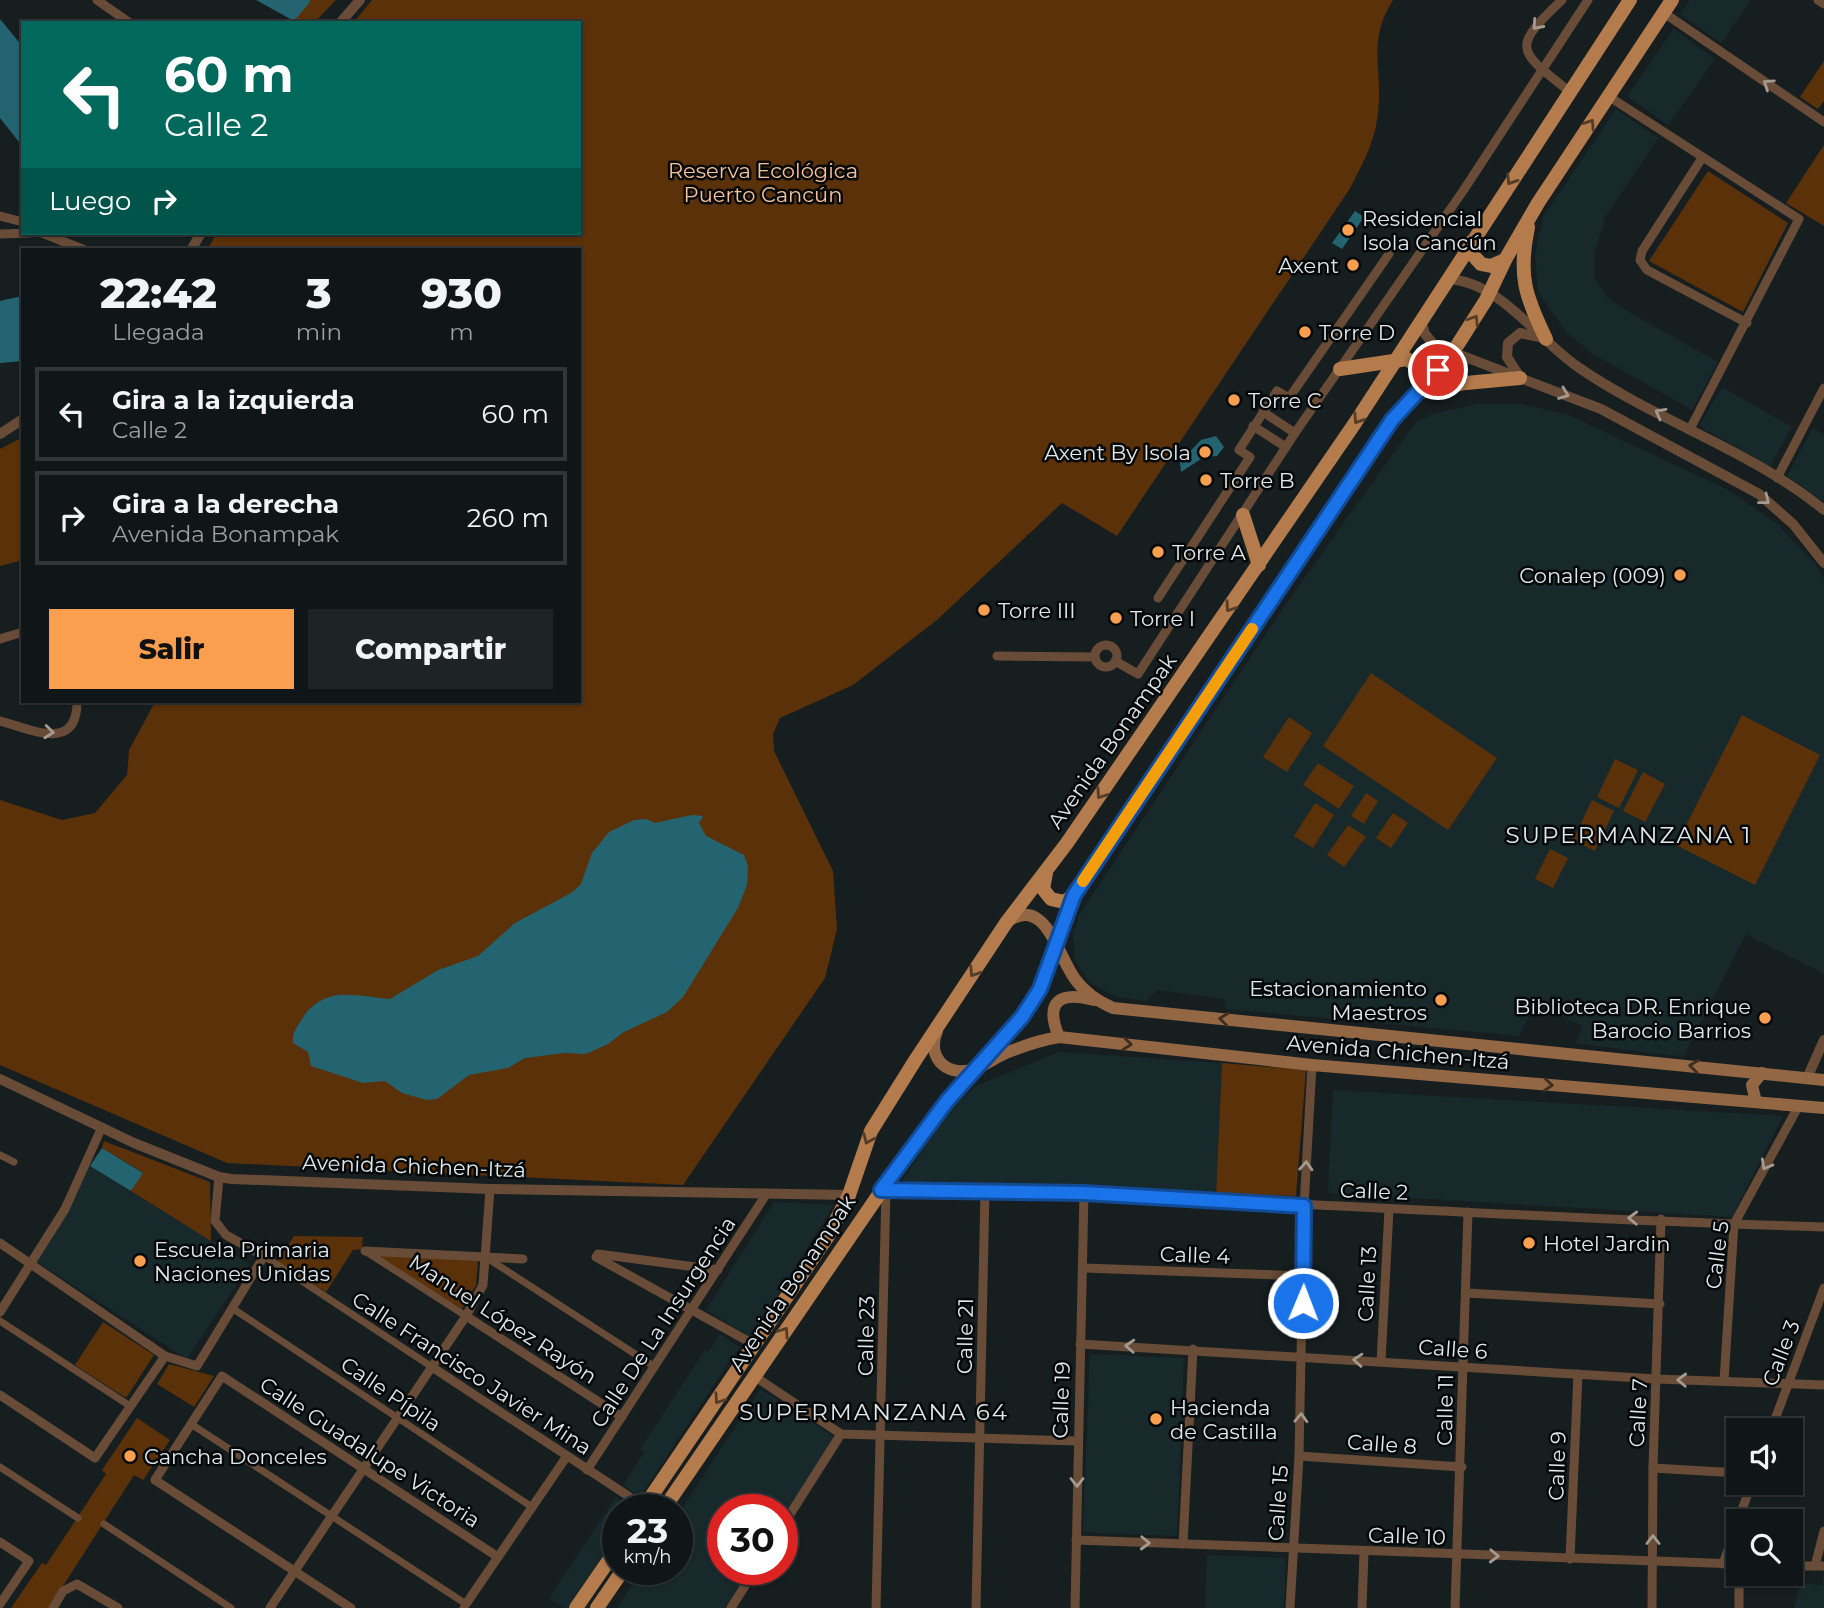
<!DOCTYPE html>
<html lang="es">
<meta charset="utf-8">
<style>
:root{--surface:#101618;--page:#1e2325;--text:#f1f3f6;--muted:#9c9fa2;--line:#303537;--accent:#fa9f4f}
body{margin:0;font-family:Montserrat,sans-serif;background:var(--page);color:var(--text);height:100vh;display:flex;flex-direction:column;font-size:26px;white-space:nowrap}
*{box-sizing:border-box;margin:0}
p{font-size:23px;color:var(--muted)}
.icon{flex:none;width:38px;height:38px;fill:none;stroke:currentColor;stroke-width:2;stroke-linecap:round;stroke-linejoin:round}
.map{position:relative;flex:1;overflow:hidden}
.side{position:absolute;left:21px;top:248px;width:560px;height:455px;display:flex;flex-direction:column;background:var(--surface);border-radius:0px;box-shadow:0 2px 5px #0004,0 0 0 2px var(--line)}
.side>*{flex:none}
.banner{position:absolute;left:21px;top:21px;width:560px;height:214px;border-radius:0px;box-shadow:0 2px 5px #0004,0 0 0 2px var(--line);background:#00695c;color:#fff;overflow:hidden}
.controls{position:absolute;left:1726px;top:1418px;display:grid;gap:14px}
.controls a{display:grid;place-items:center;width:77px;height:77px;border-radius:0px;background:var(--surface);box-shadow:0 2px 5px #0004,0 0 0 2px var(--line);font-size:35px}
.speed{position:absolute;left:602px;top:1494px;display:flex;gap:14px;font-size:35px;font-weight:700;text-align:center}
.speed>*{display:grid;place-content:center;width:91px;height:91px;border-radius:50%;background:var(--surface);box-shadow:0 2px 5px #0004,0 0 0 2px var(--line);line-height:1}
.speed small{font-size:18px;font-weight:400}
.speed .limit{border:10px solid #d22;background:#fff;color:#111}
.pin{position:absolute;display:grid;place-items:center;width:60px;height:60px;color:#fff;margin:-30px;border:4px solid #fff;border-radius:50%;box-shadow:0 2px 7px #0007}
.me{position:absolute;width:77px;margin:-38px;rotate:1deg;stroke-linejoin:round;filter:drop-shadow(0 0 5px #0008)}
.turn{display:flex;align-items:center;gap:24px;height:147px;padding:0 28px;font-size:32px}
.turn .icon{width:91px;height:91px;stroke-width:2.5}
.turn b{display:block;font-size:49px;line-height:60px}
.then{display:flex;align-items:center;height:66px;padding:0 28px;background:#0003;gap:14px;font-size:26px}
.eta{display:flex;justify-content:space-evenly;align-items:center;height:119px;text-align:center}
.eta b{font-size:42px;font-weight:800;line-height:49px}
.button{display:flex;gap:14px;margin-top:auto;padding:14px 28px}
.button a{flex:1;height:80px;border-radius:0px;background:var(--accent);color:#111;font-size:28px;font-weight:800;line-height:80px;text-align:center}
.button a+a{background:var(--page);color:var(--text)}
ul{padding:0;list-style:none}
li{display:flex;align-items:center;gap:21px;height:94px;margin:0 14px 10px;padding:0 14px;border:4px solid var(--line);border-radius:0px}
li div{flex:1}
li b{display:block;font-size:26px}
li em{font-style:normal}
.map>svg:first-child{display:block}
.built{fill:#18292c}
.green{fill:#5a3108}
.water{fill:#246470}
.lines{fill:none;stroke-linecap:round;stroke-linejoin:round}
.pedestrian{stroke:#684c37;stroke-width:7}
.minor{stroke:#684c37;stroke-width:9}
.tertiary{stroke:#684c37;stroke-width:10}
.secondary{stroke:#936743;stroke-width:12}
.primary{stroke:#b47b4c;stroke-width:14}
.oneway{stroke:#a59a90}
.oneway2{stroke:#543c27}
.oneway3{stroke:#3e2e20}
.route-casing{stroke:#114b97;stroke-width:18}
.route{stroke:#1a73e8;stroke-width:12}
.slow{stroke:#f59e0b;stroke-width:12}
.poi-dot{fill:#fa9f4f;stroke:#050809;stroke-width:2.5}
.labels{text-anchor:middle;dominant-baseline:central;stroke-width:5;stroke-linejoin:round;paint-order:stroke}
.park-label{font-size:21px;fill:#f9c297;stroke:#050809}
.poi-label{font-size:21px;fill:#e2e8ea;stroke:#050809;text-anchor:start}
.street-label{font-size:21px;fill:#e2e8ea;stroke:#050809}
.neighbourhood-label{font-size:23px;letter-spacing:2px;fill:#e2e8ea;stroke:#050809}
</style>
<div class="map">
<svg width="1824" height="1608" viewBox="0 0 1824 1608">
<rect width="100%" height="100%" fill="#161e20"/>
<g class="built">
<polygon points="1690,0 1751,0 1721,43 1680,14"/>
<polygon points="1674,29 1715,59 1668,125 1627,96"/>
<polygon points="1616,109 1658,138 1605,217 1594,255 1594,278 1608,298 1632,314 1718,362 1692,410 1593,354 1567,333 1538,292 1535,256 1543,217"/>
<polygon points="1722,387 1792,427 1770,466 1699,426"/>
<polygon points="1477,404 1522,404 1569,415 1730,491 1776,523 1812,560 1824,578 1824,973 1746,934 1683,1057 1575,1043 1583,1026 1535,1004 1519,1036 1226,1009 1224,999 1157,990 1147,1001 1116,997 1090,983 1075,961 1073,934 1079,915 1283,608 1415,423 1432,414"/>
<polygon points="1813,428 1824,435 1824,502 1787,476"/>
<polygon points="1059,1052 1222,1063 1216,1194 899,1185 949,1111 976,1086"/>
<polygon points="1333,1090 1783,1116 1732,1217 1328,1193"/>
<polygon points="90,1166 250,1264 187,1359 31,1258"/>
<polygon points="774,1202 834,1205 751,1338 706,1310"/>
<polygon points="720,1334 739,1347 640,1497 623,1485 644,1453 640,1449 705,1350 708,1352"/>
<polygon points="1090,1354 1184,1358 1177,1536 1083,1532"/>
<polygon points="760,1389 835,1437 782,1519 782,1510 723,1510 723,1570 750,1570 726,1608 617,1608 642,1570 677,1570 677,1516"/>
<polygon points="616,1497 633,1509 618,1510 618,1532 568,1608 564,1608 549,1598"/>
<polygon points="1207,1555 1286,1558 1284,1608 1205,1608"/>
<polygon points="1824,1572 1824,1608 1794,1608 1801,1583 1822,1585"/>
</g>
<g class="green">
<polygon points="309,0 336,0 314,23 294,21"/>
<path d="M372,0H1393C1365,44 1385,73 1377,120C1373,146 1361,167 1349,190L1117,536L1062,503L937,620L853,685L780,718L773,734L774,751L833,871L837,929L825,978L683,1185L227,1163L0,1065V800L62,820L95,813L127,775L129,750L155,702H579V250H207L217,233H579V23H353Z"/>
<polygon points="1824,61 1824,101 1818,109 1800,97"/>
<polygon points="1824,145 1824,226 1786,203"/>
<polygon points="1708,171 1788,223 1743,312 1649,261"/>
<polygon points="23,437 23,560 0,566 0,449"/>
<polygon points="1371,673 1497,758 1448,830 1323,746"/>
<polygon points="1742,715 1820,755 1755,885 1676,845"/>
<polygon points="1289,717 1312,733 1287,772 1263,757"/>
<polygon points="1615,759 1638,770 1619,808 1597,797"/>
<polygon points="1318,763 1354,786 1339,809 1303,785"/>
<polygon points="1643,772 1665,784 1645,822 1623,811"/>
<polygon points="1366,793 1378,801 1364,824 1351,816"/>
<polygon points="1592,800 1614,811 1595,851 1573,840"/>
<polygon points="1315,803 1334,815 1313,848 1294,836"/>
<polygon points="1393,813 1408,823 1391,848 1376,838"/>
<polygon points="1348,825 1366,837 1344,867 1327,855"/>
<polygon points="1550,849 1568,858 1553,888 1535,879"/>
<polygon points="1222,1063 1306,1070 1296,1196 1216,1194"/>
<polygon points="104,1141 210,1182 211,1241 131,1191 142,1172 102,1148"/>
<polygon points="294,1236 363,1237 362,1249 353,1250 326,1292 277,1262"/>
<polygon points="371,1253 478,1261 476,1285 462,1309"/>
<polygon points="103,1322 154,1355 126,1398 75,1365"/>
<polygon points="169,1364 214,1376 194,1407 157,1384"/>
<polygon points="137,1418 170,1440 143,1480 134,1475 49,1608 11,1608 42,1563 46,1565 106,1474 102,1470"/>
</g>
<g class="water">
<polygon points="256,0 309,0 310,2 294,21"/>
<polygon points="0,19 23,47 23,147 0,118"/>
<polygon points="1355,211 1364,217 1342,249 1332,243"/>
<polygon points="22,296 23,361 0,363 0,301"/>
<polygon points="1216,436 1224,447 1217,456 1204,457 1181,472 1180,462 1201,440"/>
<path d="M692,815L703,816L699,823L706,836L744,855L748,866L747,885L738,908L683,997L667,1012L624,1032L608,1044L586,1054L564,1053L525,1058L508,1068L469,1075L437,1099L427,1100L402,1093L385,1081L363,1083L311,1066L308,1052L293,1043C292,1034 296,1029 300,1022C323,984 353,996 390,999L438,970L478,956L515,923L571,893L581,884L592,853L609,832L634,820L646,819L655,823Z"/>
<polygon points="102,1148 143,1173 131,1191 90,1166"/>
</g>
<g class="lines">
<g class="pedestrian">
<polyline points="0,1155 14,1162"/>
<polyline points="365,1251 466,1316"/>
<polyline points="264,1256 432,1367"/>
<polyline points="487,1258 655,1367"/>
<polyline points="232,1308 532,1507"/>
<polyline points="0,1321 130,1406"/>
<polyline points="191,1424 466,1604 463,1608"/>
<polyline points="0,1467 78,1518"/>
<polyline points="104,1524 231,1608"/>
</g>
<g class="minor">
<polyline points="97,0 130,23"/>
<path d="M1562,0C1511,48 1517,50 1569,91"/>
<polyline points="1818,0 1824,4"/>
<polyline points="1664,13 1824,122"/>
<polyline points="1608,96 1799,219 1690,429"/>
<polyline points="1702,158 1642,251 1640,260 1647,270 1747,323"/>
<polyline points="0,216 23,222"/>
<polyline points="42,233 85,250"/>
<polyline points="0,234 30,233"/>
<polyline points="1263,412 1295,433"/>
<polyline points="1253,426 1286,447"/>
<polyline points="1777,478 1824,388"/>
<polyline points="1158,598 1250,457 1239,450 1277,391 1289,398 1389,254"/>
<polyline points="0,639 23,632"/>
<circle cx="1106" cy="656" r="11"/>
<polyline points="997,656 1095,657"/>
<polyline points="1115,661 1138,674 1295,433 1463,191 1588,0"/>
<path d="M0,721C31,729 77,753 77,702"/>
<path d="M882,1190C1196,1194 1510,1218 1824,1227"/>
<polyline points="0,1243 165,1356 197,1366 264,1256 226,1235 215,1221 219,1177"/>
<polyline points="365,1251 523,1259"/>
<polyline points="1084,1268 1304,1276"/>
<polyline points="718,1270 598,1254 596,1257 755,1345"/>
<polyline points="1467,1293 1660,1304"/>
<polyline points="0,1312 65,1209 102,1127"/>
<polyline points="466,1316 622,1417"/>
<polyline points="1080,1344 1657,1379 1824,1385"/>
<polyline points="1381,1362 1389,1209"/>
<polyline points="432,1367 645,1507"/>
<polyline points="754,1376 841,1434 1077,1441"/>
<polyline points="1724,1381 1734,1224 1798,1107"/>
<polyline points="0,1395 95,1458 165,1356"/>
<polyline points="1771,1430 1824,1288"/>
<polyline points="1299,1456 1462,1467"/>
<polyline points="1653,1468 1738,1473"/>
<polyline points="587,1470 767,1193"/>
<polyline points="1738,1521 1752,1482"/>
<polyline points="782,1527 841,1434"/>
<polyline points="1076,1540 1738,1564"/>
<polyline points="0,1542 29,1561 0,1604"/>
<polyline points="1183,1544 1193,1349"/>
<polyline points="1570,1559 1578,1374"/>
<polyline points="1723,1564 1738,1521"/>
<polyline points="1790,1566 1824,1566"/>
<polyline points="1815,1566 1824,1531"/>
<polyline points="466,1604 567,1456"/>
<polyline points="53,1608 63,1591 77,1584 118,1608"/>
<polyline points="270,1608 466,1316 483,1285 490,1189"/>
<polyline points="351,1608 155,1480 222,1376 498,1557"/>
<polyline points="731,1608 755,1570"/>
<polyline points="876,1608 886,1190"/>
<polyline points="976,1608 985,1191"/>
<polyline points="1075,1608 1084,1193"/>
<polyline points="1290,1608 1299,1456 1304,1206 1312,1065"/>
<polyline points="1362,1608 1364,1552"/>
<polyline points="1455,1608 1468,1212"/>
<polyline points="1652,1608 1653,1468 1661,1219"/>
<polyline points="1739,1608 1739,1573"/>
</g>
<g class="tertiary">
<polyline points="340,23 360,0"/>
<polyline points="191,250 201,233"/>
<path d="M1448,279C1501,282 1537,339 1578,367C1656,421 1751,450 1824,510"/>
<polyline points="1421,321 1425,334 1434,345 1601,409 1759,494 1793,524 1824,563"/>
<polyline points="1520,377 1507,357 1508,343 1520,333 1540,337"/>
<polyline points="0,434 23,419"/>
<polyline points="1807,1078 1824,1040"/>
<polyline points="0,1079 134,1143 219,1177 232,1179 490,1189 849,1195"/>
</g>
<g class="secondary">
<path d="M1007,922C1046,894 1058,957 1075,979C1085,993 1097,1001 1113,1008L1824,1080"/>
<path d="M937,1031C927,1056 944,1076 971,1070C983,1067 994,1058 1006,1053C1023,1046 1041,1040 1059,1037L1312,1065L1824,1108"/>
<path d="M1059,1037C1044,1001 1060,991 1094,1000"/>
<polyline points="1756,1102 1752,1085 1762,1073"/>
</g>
<g class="primary">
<path d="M1528,227C1518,275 1525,296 1546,339"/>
<polyline points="1471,242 1472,254 1481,264 1491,266 1505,260"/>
<polyline points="1340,369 1407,359 1420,368 1424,384"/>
<polyline points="1416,393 1466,383 1520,378"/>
<polyline points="1243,515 1259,565"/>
<polyline points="1046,873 1043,889 1051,899 1064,902 1074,895"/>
<polyline points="642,1510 828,1236 849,1195 871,1131 916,1059 1006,923 1067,843 1355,423 1630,0"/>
<polyline points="663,1510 882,1190 947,1101 1022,1017 1040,989 1074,895 1392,420 1453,352 1486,300 1505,260 1538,203 1672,0"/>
<polyline points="576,1608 618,1547"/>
<polyline points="597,1608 623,1570"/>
</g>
</g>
<defs><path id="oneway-chevron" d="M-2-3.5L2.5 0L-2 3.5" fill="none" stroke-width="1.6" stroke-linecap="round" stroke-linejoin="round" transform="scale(1.75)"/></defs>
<g class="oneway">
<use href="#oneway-chevron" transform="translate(1537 25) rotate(132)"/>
<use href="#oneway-chevron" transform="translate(1768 84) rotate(-146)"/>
<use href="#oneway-chevron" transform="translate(1564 394) rotate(21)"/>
<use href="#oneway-chevron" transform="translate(1660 413) rotate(-151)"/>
<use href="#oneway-chevron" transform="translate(1765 500) rotate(38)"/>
<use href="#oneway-chevron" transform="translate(49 732) rotate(6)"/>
<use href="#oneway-chevron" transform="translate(1766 1165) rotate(119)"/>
<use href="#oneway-chevron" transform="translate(1306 1166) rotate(-87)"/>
<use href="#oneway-chevron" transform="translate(1633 1218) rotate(-178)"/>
<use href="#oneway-chevron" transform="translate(1130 1346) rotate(-177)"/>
<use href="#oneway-chevron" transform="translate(1358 1360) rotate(-176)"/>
<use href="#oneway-chevron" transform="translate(1682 1380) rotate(-178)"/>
<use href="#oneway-chevron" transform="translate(1301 1418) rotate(-88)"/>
<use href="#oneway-chevron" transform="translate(1077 1482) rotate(90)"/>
<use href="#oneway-chevron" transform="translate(1653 1540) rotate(-90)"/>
<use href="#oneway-chevron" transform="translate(1145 1543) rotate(2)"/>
<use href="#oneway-chevron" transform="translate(1494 1556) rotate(2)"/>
</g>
<g class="oneway2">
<use href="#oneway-chevron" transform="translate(1590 124) rotate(-57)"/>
<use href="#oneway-chevron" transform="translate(1511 180) rotate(123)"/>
<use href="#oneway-chevron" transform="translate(1474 320) rotate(-58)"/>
<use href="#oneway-chevron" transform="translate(1358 419) rotate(123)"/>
<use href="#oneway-chevron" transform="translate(1230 607) rotate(125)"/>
<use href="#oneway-chevron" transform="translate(1101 794) rotate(124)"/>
<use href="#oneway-chevron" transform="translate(974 972) rotate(123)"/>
<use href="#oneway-chevron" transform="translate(868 1139) rotate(114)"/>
<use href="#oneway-chevron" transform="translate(784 1332) rotate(-56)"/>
<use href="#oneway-chevron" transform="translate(719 1399) rotate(124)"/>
</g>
<g class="oneway3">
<use href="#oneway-chevron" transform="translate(1224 1019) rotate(-174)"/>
<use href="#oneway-chevron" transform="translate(1127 1044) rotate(7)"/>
<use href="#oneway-chevron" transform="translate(1694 1066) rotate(-174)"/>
<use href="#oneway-chevron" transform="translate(1548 1085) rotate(5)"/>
</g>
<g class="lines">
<g class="route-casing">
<polyline id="route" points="1303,1303 1304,1206 1084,1193 881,1190 947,1101 1022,1017 1040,989 1074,895 1392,420 1438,370"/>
</g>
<use href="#route" class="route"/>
<polyline class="slow" points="1083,881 1252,629"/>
</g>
<g class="poi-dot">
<circle cx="1348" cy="230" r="7"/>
<circle cx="1353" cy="265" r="7"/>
<circle cx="1305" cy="332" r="7"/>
<circle cx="1234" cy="400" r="7"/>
<circle cx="1205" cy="452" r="7"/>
<circle cx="1206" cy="480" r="7"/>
<circle cx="1158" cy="552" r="7"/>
<circle cx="1680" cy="575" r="7"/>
<circle cx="984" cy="610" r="7"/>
<circle cx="1116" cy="618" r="7"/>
<circle cx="1441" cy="1000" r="7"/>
<circle cx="1765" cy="1018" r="7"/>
<circle cx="1529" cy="1243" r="7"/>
<circle cx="140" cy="1261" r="7"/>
<circle cx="1156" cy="1419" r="7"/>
<circle cx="130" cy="1456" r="7"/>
</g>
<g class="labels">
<g class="park-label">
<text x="763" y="170">Reserva Ecológica<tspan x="763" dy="24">Puerto Cancún</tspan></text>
</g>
<g class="poi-label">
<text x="1362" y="218">Residencial<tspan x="1362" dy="24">Isola Cancún</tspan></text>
<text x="1339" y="265" text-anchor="end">Axent</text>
<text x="1319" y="332">Torre D</text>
<text x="1248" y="400">Torre C</text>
<text x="1191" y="452" text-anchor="end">Axent By Isola</text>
<text x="1220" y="480">Torre B</text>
<text x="1172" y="552">Torre A</text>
<text x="1666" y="575" text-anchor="end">Conalep (009)</text>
<text x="998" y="610">Torre III</text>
<text x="1130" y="618">Torre I</text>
<text x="1427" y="988" text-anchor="end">Estacionamiento<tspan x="1427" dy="24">Maestros</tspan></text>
<text x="1751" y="1006" text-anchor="end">Biblioteca DR. Enrique<tspan x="1751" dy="24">Barocio Barrios</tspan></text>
<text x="1543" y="1243">Hotel Jardin</text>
<text x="154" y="1249">Escuela Primaria<tspan x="154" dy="24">Naciones Unidas</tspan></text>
<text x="1170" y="1407">Hacienda<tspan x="1170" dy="24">de Castilla</tspan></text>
<text x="144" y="1456">Cancha Donceles</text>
</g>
<g class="street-label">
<text transform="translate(1112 741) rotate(-55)">Avenida Bonampak</text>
<text transform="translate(1398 1052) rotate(5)">Avenida Chichen-Itzá</text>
<text transform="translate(414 1166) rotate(2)">Avenida Chichen-Itzá</text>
<text transform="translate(1374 1191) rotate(2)">Calle 2</text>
<text transform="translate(1195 1255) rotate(2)">Calle 4</text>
<text transform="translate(1717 1255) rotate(-83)">Calle 5</text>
<text transform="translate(792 1283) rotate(-56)">Avenida Bonampak</text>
<text transform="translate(1367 1284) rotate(-87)">Calle 13</text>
<text transform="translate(503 1319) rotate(33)">Manuel López Rayón</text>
<text transform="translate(663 1322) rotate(-57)">Calle De La Insurgencia</text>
<text transform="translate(866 1336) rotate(-89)">Calle 23</text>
<text transform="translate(965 1336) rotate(-89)">Calle 21</text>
<text transform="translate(1453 1349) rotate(4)">Calle 6</text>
<text transform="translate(1781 1353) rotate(-69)">Calle 3</text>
<text transform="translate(472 1373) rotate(33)">Calle Francisco Javier Mina</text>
<text transform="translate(391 1394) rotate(34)">Calle Pípila</text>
<text transform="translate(1061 1400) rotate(-88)">Calle 19</text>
<text transform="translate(1445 1410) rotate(-89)">Calle 11</text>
<text transform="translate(1638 1413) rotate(-87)">Calle 7</text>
<text transform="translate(1382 1444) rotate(4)">Calle 8</text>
<text transform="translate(370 1452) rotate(33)">Calle Guadalupe Victoria</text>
<text transform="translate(1557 1466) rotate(-88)">Calle 9</text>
<text transform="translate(1278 1503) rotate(-86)">Calle 15</text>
<text transform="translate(1407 1536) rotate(2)">Calle 10</text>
</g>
<g class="neighbourhood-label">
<text x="1629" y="835">SUPERMANZANA 1</text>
<text x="874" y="1412">SUPERMANZANA 64</text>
</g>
</g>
</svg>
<div class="controls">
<a><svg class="icon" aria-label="sound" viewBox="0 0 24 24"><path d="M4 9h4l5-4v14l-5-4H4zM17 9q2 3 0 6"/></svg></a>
<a><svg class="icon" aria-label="search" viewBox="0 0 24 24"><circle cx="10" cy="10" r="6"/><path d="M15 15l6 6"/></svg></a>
</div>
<div class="speed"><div>23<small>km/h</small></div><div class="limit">30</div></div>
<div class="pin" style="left:1438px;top:370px;background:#d93025"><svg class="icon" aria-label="arrive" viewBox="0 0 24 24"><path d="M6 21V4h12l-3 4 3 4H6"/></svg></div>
<svg class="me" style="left:1303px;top:1303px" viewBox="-20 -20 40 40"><circle r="17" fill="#1a73e8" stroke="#fff" stroke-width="3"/><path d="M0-11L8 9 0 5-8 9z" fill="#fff"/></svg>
<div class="banner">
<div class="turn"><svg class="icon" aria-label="left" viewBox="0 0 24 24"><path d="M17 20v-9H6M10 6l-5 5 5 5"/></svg><div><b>60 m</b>Calle 2</div></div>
<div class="then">Luego<svg class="icon" aria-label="right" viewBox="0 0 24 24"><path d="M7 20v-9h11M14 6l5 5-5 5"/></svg></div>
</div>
<section class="side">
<div class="eta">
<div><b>22:42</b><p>Llegada</p></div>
<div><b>3</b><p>min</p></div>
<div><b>930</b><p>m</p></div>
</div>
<ul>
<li><svg class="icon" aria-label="left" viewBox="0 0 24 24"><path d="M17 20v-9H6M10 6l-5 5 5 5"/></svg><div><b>Gira a la izquierda</b><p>Calle 2</p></div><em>60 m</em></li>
<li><svg class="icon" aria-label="right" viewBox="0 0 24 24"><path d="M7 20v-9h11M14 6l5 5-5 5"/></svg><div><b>Gira a la derecha</b><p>Avenida Bonampak</p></div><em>260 m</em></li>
</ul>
<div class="button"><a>Salir</a><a>Compartir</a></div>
</section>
</div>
